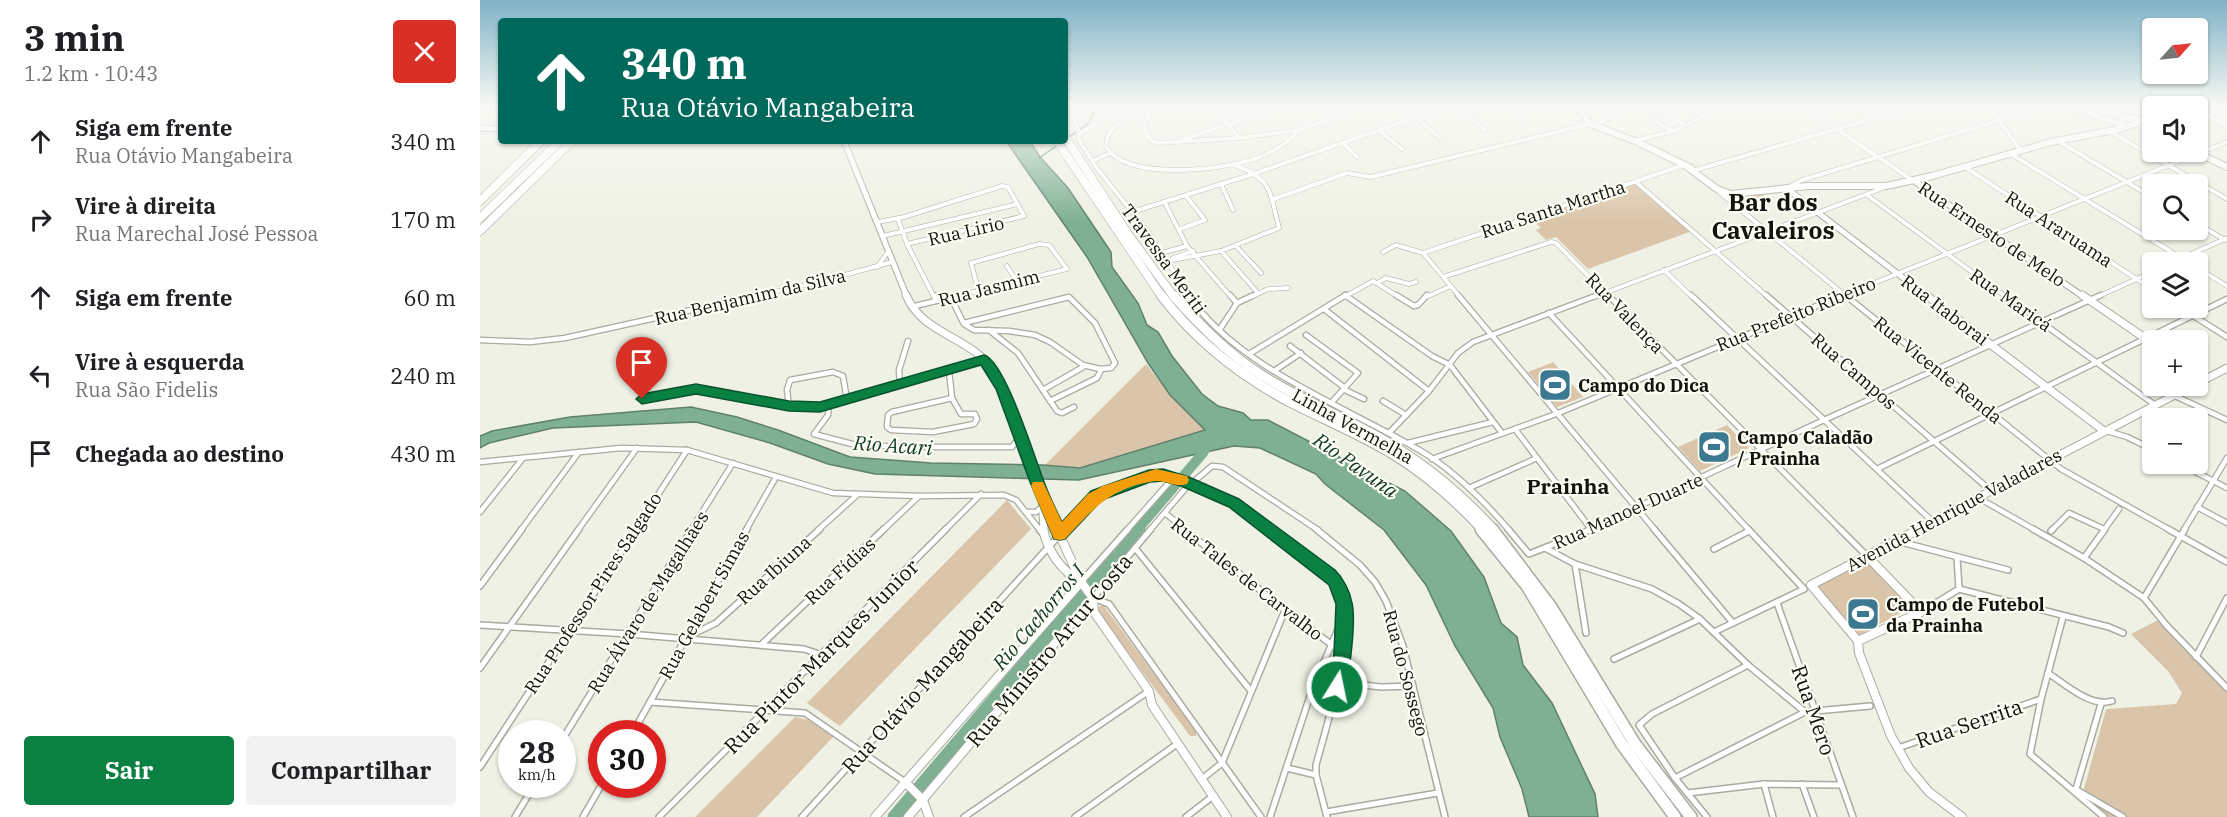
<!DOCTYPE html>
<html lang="pt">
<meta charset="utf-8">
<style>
:root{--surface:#fff;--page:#f2f2f2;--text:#202124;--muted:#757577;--accent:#0b8043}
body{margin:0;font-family:"IBM Plex Serif",serif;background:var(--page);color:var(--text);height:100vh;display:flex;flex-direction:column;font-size:22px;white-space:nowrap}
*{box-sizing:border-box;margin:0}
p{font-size:20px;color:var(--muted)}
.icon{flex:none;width:33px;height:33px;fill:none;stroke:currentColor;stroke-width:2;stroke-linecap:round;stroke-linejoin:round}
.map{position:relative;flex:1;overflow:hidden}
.drawer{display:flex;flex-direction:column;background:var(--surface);width:480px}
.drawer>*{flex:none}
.guide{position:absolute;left:18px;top:18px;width:570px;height:126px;border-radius:6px;box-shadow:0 2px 4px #0004;background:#00695c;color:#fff;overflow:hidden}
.needle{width:39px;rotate:63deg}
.fabs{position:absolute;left:1662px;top:18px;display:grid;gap:12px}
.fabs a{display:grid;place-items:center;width:66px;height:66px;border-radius:6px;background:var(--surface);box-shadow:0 2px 4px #0004;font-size:30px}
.speed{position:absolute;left:18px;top:720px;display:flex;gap:12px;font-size:30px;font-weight:700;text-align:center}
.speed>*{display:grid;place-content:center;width:78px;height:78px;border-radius:50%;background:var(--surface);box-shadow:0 2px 4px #0004;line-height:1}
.speed small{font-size:15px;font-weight:400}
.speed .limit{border:9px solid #d22;background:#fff;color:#111}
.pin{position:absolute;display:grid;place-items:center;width:51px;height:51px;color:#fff;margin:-62px -26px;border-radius:50% 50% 50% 0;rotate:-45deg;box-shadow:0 0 6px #0007}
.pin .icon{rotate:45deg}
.me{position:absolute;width:66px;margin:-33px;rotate:10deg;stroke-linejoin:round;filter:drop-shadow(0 0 4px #0008)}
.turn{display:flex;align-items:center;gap:21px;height:126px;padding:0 24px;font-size:27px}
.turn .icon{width:78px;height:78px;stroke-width:2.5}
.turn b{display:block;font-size:42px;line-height:51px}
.round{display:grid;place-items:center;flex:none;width:63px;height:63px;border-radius:6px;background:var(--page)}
.summary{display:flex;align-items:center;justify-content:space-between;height:102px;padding:0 24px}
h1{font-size:36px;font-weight:700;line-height:45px}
.button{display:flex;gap:12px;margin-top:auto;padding:12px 24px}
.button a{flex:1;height:69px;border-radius:6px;background:var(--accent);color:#fff;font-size:24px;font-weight:700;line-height:69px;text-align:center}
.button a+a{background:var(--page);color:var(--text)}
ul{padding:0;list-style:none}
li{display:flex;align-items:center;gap:18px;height:78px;padding:0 24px}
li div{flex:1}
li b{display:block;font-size:22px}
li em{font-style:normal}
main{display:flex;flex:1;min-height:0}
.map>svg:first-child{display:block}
.green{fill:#dbc5aa}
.water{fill:#80b094;stroke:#5f816c;stroke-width:1.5}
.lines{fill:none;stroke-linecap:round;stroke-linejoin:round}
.stream{stroke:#5f816c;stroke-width:1.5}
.river-far1{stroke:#80b094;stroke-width:10}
.river{stroke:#80b094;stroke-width:13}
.street-far2-casing{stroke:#a9aba1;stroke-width:5}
.street-far1-casing{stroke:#a9aba1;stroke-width:7}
.street-casing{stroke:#a9aba1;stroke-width:8}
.secondary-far2-casing{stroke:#a9aba1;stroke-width:7}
.secondary-far1-casing{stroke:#a9aba1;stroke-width:9}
.secondary-casing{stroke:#a9aba1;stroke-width:10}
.primary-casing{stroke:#a9aba1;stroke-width:8}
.highway-far2-casing{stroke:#a9aba1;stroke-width:9}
.highway-far1-casing{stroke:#a9aba1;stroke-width:11}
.highway-casing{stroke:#a9aba1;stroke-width:14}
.street-far2{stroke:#fff;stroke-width:4}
.street-far1{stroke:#fff;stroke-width:4.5}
.street{stroke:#fff;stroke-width:5}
.secondary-far2{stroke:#fff;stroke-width:5}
.secondary-far1{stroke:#fff;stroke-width:7}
.secondary{stroke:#fff;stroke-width:8}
.primary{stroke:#fff;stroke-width:6}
.highway-far2{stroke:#fff;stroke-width:8}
.highway-far1{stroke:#fff;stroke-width:9}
.highway{stroke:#fff;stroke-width:11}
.route{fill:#0b8043;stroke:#07532c;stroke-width:1.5}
.slow{fill:#f59e0b}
.labels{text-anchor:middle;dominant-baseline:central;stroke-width:4.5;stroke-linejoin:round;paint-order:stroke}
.street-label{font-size:18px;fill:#131310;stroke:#fcfef3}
.poi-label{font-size:18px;font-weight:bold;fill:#131310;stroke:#fcfef3;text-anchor:start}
.water-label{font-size:20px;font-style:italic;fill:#103724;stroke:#fcfef3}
.quarter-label{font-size:21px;font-weight:bold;fill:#131310;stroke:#fcfef3}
.near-street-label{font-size:21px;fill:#131310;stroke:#fcfef3}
.district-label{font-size:24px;font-weight:bold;fill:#131310;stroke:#fcfef3}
</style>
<main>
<section class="drawer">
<div class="summary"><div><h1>3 min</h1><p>1.2 km · 10:43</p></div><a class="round" style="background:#d93025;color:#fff"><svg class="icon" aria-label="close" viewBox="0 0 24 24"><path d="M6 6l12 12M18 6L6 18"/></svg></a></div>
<ul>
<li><svg class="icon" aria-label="ahead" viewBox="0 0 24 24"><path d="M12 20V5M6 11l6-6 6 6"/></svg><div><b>Siga em frente</b><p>Rua Otávio Mangabeira</p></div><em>340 m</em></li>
<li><svg class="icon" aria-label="right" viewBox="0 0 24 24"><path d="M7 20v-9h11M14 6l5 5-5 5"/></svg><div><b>Vire à direita</b><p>Rua Marechal José Pessoa</p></div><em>170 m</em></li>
<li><svg class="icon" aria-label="ahead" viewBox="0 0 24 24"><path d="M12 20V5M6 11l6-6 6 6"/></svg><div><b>Siga em frente</b></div><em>60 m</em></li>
<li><svg class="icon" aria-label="left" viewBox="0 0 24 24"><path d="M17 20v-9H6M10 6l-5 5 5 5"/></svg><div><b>Vire à esquerda</b><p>Rua São Fidelis</p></div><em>240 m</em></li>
<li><svg class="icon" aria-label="arrive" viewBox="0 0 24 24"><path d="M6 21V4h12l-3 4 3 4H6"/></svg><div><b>Chegada ao destino</b></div><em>430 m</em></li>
</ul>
<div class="button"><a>Sair</a><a>Compartilhar</a></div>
</section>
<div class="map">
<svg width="1747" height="817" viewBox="0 0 1747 817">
<rect width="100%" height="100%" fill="#eff1e5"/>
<g class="green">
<polygon points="1157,183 1212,231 1108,269 1076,237 1066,240 1056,230 1061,228 1051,218"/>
<polygon points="1280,191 1291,204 1269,212 1246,194"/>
<polygon points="1074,362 1074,363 1103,397 1077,407 1048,372"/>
<polygon points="666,364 690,395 726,430 600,468 565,465"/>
<polygon points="1247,425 1269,448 1220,471 1198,447"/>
<polygon points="527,500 551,529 360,726 327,703"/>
<polygon points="1384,561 1388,562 1425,600 1427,605 1422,612 1378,636 1334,586"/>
<polygon points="620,606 624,606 716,731 716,736 710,736 617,611"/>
<polygon points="1678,620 1747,691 1747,817 1628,817 1602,796 1626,709 1696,704 1702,693 1688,671 1651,634"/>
<polygon points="315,717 328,720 353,737 277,817 215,817"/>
</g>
<polygon class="water" points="526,141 550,141 560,157 588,188 631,252 632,267 658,303 667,325 678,332 692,356 722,394 738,406 763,413 771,420 788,420 925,491 971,531 1004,577 1021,623 1037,637 1043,665 1072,703 1115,794 1118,817 1049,817 1042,789 1020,737 1013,708 975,646 946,585 904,530 845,484 836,474 780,448 754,446 740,449 599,480 395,474 348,464 290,443 216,422 73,428 9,443 0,448 0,436 12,431 90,417 211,407 257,417 298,430 370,457 451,463 563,465 600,468 725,430 690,395 668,363 607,257"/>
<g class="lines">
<g class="stream">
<polyline points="589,137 609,123 615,110 622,106"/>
<polyline points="559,158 578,145"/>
</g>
<polyline class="river-far1" points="657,530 723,453 730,440"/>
<polyline class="river" points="414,817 659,529"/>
<g class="street-far2-casing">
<g id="street-far2">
<path d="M670,106C653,115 626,123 626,146C645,182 744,170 777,158C793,152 808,143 819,130"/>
<polyline points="672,106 664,128 670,140 678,143 759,138 819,130 888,106"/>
<polyline points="733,106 759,138"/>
<polyline points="976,106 1005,130"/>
<polyline points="1026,106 1046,122"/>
<polyline points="1322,106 1434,181"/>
<polyline points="1509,106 1541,151"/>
<polyline points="1718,110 1747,126"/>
<path d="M585,111C593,119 601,128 599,140L616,167L668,232L710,297"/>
<polyline points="670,111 696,106"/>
<polyline points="1184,114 1205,125"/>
<polyline points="937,118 960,138"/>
<polyline points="594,120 616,106"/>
<polyline points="1174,120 1192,131"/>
<polyline points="1113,126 1153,106"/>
<polyline points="900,131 922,149"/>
<polyline points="1629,131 1747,199"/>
<polyline points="600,134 640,106"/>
<polyline points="701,140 804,106"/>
<polyline points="1155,141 1196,130 1242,106"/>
<polyline points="1578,141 1672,197"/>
<polyline points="863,143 877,157"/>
<polyline points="1531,154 1708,262"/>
<polyline points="613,161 630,153"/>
<polyline points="1485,167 1672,289"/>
<polyline points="1212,171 1436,106"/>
<polyline points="1156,182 1288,297"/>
<polyline points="741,184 753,210"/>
<polyline points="1309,187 1322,180 1567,106"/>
<polyline points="1239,192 1367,297"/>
<polyline points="1387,195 1526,297"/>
<polyline points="794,199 867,173 891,177 1110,124"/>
<polyline points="685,203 707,246 751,297"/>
<polyline points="652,212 773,174 969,106"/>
<polyline points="418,219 427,244 454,297"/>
<polyline points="398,222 424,217 522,186 528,187 544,216 427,244"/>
<polyline points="1718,224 1745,240"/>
<polyline points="700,229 725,220 706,196"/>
<polyline points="403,236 538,204"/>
<polyline points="756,246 781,273"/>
<polyline points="741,251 778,293"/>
<polyline points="903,252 916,245 943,253"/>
<polyline points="681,253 707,246"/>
<polyline points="693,258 713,251"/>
<path d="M687,261L741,251L799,228C790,194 793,178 754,165"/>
<polyline points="1693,262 1747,238"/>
<polyline points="527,266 536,280"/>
<polyline points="397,267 408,252"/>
<polyline points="1718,268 1747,286"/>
<polyline points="1184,270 1212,297"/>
<polyline points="963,277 1071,242 1076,243 1129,297"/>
<polyline points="897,283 906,278 929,284 936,282"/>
<polyline points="865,295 867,297"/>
<polyline points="272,297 339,282 412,262"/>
<polyline points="473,297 587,269 569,245 559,244 491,263 498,289"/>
<polyline points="771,297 788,289 808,288"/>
<polyline points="864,297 893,281 919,297"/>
<polyline points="946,297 971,286"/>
<polyline points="980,297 943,253 1204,165"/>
<polyline points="1114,297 1403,188"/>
<polyline points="1359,297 1747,142"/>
<polyline points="1617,297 1672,272"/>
</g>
</g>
<g class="street-far1-casing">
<g id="street-far1">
<polyline points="454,295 456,300"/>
<path d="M709,295C755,367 869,408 941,451C975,471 1004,501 1029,530"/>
<polyline points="865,295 952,356 970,365 1022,433"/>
<polyline points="916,295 934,306 938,305 947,295"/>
<polyline points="978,295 1175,530"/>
<polyline points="1128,295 1361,530"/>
<polyline points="1211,295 1451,520"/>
<polyline points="1286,295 1510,490"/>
<polyline points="1365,295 1581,469 1690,530"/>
<polyline points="1524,295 1675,405"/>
<polyline points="463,298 474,304 484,324 494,330 529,331 555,335 570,342 603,365 620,369 631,368 635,363 615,323 589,297 484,323"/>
<polyline points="757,303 774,295"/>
<polyline points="431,307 480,295"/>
<polyline points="1701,308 1747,337"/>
<polyline points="844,309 949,391"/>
<polyline points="1069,313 1269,530"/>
<polyline points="740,329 757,303 750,295"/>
<polyline points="509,330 538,353 577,411 582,413 594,407"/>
<polyline points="826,335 878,373 852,402"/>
<polyline points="0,340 50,342 85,338 279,295"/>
<polyline points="810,346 865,388"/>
<polyline points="769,354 866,295"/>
<polyline points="469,371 472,398"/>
<polyline points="794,371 821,353"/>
<polyline points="420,385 419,370 428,341"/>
<polyline points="863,389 884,399"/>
<polyline points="563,390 603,367"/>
<polyline points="1693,395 1747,420"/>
<polygon points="472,398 481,414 495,414 497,419 494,424 453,432 411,430 407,427 408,415 412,412"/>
<polyline points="162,399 216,389 309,406 340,407 504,359"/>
<polyline points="570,401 617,378 621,370"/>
<polyline points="903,401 926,415"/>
<polyline points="349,404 348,415 334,434 372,444 420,447 532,447 540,437"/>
<polyline points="309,406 307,390 310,380 353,372 363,376 367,400"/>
<polyline points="1035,429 1111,529"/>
<polyline points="1627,431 1647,437 1672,449"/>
<polyline points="910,432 949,391 978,353 993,342 1118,295"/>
<polyline points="928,443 1013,422"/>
<polyline points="952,459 1076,414 1363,295"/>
<polyline points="0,462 141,448 207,450 353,493 439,496 524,495 536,500 560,530"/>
<polyline points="1700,464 1747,488"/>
<polyline points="1397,469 1747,299"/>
<polyline points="711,484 732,466 743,467 838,530"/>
<polyline points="989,488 1057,458"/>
<polyline points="1497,497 1555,530"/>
<polyline points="1717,507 1747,523"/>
<polyline points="0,512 43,458"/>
<polyline points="546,512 556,512 562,507"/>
<polyline points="685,513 706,530"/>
<polyline points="41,530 99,452"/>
<polyline points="98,530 157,448"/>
<polyline points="155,530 207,450"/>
<polyline points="211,530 253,463"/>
<polyline points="266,530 296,477"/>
<polyline points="338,530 377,495"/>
<polyline points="403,530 439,496"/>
<polyline points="465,530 501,494"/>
<polyline points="584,530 613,498 628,490 677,475 704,481 754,503 792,530"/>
<polyline points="647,530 693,478"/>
<polyline points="670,530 710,483"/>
<polyline points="1108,530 1344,420 1621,295"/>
<polyline points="1572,530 1589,513 1624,529"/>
<polyline points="1624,530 1639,509"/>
<polyline points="1704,530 1747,458"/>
</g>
</g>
<g class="street-casing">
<g id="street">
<polyline points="559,529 563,534"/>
<polyline points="671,529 613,598 629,604 781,817"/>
<polyline points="704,529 805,610 863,653"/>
<path d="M790,529C812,544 838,559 855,581C882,616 847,724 836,765V775L847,817"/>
<polyline points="836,529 880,565 895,582 906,601 923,646 965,817"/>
<polyline points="1028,529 1049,554 1112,529"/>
<polyline points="1174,529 1253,623"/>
<polyline points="1268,529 1324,589"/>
<polyline points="1360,529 1387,556"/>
<polyline points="1553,529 1604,558 1664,598 1687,626 1747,688"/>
<polyline points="1688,529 1747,562"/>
<polyline points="1571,531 1573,529"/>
<polyline points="1417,541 1528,570"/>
<polyline points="655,548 771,691"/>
<polyline points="1065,548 1095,564 1172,589 1199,604 1220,619 1268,665 1325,712 1390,706"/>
<polyline points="1234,549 1269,531"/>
<polyline points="1604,558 1625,529"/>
<polyline points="1095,564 1106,633"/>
<polyline points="602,581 648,529"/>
<polyline points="0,586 42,529"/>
<polyline points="1479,589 1629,627 1643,633"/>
<polyline points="1664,598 1705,529"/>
<polyline points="1297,603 1373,817"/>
<polyline points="1441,612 1479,589 1477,558"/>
<polyline points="1583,617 1561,699 1550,754 1624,817"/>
<polyline points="0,625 149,634 324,649 342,655"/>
<polyline points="1234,632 1324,589"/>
<polyline points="207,637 236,623 340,529"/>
<polyline points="281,645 404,529"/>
<polyline points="1716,657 1747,598"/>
<polyline points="1134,659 1220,619"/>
<polyline points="0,668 99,529"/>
<path d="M1568,673C1585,684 1611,708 1632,701"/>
<polyline points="858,682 901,687 933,686"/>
<polyline points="170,702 325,713 425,782"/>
<polyline points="152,734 267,529"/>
<polyline points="82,740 212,529"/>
<polyline points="1418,748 1561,699"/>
<polyline points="0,767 156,529"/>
<polyline points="807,768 836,775"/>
<polyline points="1195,778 1325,712"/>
<polyline points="722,779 742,763 805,610"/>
<polyline points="1284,784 1293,817"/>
<polyline points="1322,784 1334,817"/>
<polyline points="1595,789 1643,817"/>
<polyline points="1596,789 1621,704"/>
<polyline points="1208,793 1284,784 1361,785"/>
<polyline points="846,812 958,793"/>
<polyline points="35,817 55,784"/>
<polyline points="103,817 122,784"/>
<polyline points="179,817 466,529"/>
<polyline points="322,817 585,529"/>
<polyline points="484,817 669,691"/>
<polyline points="595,817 697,744"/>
<polyline points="706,817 733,796"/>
<polyline points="790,817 831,693 861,622"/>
<polyline points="1227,817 1195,778 1159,725 1172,714 1268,665"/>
</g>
</g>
<g class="secondary-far2-casing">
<g id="secondary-far2">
<polyline points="1584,106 1649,126"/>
<polyline points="1664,121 1672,118"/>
<polyline points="0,128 21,129"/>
<polyline points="364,141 427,297"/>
<polyline points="1434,181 1604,297"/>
<polyline points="1306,188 1448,297"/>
</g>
</g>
<g class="secondary-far1-casing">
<g id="secondary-far1">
<path d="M426,295C442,334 489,336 512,369C525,387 531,411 539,432C551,465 564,498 578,530"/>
<polyline points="1446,295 1624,431"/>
<polyline points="1602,295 1672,343"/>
<polyline points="1718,373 1726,379"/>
<polyline points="1718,383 1747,368"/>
<polyline points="562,494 564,530"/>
<polyline points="1436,530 1712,386"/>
</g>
</g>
<g class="secondary-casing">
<g id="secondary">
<path d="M563,529C568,552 580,569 600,582"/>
<polyline points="577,529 601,582 613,598 614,612 669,691 672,705 747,817"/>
<polyline points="1378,641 1331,585 1439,529"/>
<polyline points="1378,641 1379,653 1411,736 1429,768 1449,792 1482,817"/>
<polyline points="1378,641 1441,612 1387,556"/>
<polyline points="425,782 443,800 449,817"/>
<polyline points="395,817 601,582"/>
<polyline points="428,817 613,598"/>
</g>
</g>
<g class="primary-casing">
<g id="primary">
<polyline points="1096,106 1110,124 1155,141 1211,168"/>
<polyline points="1640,129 1644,125 1642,117 1658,119 1672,127"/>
<polyline points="1716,152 1747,167"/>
<polyline points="1206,166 1237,189 1251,194 1328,186 1406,186 1452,176 1571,142 1640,129 1664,121"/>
</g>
</g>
<g class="highway-far2-casing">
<g id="highway-far2">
<polyline points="585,137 648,234 694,297"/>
<polyline points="577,141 682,297"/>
<polyline points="0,201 61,141"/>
<polyline points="0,218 80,141"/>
<polyline points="0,231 92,141"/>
</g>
</g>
<g class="highway-far1-casing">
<g id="highway-far1">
<path d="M681,295C716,341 759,375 810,402C845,420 882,435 916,456C948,476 977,502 1003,530"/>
<path d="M693,295C719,325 747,353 780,374C820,400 864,417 905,441C946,465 982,495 1014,530"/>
</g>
</g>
<g class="highway-casing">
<g id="highway">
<polyline points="1001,529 1047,586 1141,743 1195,817"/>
<polyline points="1012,529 1071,607 1155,744 1211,817"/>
</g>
</g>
<use href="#street-far2" class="street-far2"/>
<use href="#street-far1" class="street-far1"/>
<use href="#street" class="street"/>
<use href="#secondary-far2" class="secondary-far2"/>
<use href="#secondary-far1" class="secondary-far1"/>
<use href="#secondary" class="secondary"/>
<use href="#primary" class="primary"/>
<use href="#highway-far2" class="highway-far2"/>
<use href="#highway-far1" class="highway-far1"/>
<use href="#highway" class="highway"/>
</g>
<linearGradient id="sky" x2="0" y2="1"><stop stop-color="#7eb2c6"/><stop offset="0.48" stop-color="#f8f9f3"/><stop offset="1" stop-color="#f8f9f3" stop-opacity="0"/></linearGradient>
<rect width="1747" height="221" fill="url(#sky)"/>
<path class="route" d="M504,355C525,361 554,456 563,479C568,494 575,508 582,522L611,491L669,470L683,469L709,477L759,499L855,570C863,578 870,591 872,603C876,621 870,676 863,693L857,695L851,693L849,687L854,653L856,604L849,585L749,507L701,486L683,481L670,482L622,500L585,539L580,540L574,539L550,482L516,389L501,365L340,412L309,411L216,394L162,404L156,399L162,394L216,384L309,401L340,402Z"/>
<path class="slow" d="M676,469L707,476L709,480L707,484C696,488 686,480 675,481C630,488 614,508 585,539L580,540L574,539L551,486L553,482H563L582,522L608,494L623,486Z"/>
<defs>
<g id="stadium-square" transform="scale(1.725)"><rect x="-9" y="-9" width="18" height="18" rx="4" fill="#3c7990" stroke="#fcfef3"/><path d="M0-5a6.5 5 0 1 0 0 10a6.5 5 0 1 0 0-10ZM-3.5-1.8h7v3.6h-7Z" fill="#fff"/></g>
</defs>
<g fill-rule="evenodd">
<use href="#stadium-square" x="1075" y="385"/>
<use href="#stadium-square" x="1234" y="447"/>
<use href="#stadium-square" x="1383" y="614"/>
</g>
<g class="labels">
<g class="street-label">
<text transform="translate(1073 209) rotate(-18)">Rua Santa Martha</text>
<text transform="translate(1579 229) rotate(33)">Rua Araruama</text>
<text transform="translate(486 231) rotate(-13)">Rua Lirio</text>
<text transform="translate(1512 234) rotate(34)">Rua Ernesto de Melo</text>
<text transform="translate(684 259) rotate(54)">Travessa Meriti</text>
<text transform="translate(509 288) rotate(-14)">Rua Jasmim</text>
<text transform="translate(270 297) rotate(-13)">Rua Benjamim da Silva</text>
<text transform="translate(1531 300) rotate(35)">Rua Maricá</text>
<text transform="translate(1465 310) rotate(37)">Rua Itaborai</text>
<text transform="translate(1145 313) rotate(46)">Rua Valença</text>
<text transform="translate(1316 314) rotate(-22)">Rua Prefeito Ribeiro</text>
<text transform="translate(1458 370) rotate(39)">Rua Vicente Renda</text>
<text transform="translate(1374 371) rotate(41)">Rua Campos</text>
<text transform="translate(873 426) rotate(29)">Linha Vermelha</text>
<text transform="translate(1474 510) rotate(-28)">Avenida Henrique Valadares</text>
<text transform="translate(1148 511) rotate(-24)">Rua Manoel Duarte</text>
<text transform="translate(294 570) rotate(-42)">Rua Ibiuna</text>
<text transform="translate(360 571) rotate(-43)">Rua Fídias</text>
<text transform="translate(767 579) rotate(38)">Rua Tales de Carvalho</text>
<text transform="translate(113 593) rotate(-57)">Rua Professor Pires Salgado</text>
<text transform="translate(168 602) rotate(-58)">Rua Álvaro de Magalhães</text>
<text transform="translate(224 605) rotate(-61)">Rua Gelabert Simas</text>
<text transform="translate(926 673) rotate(75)">Rua do Sossego</text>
</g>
<g class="poi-label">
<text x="1098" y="385">Campo do Dica</text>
<text x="1257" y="437">Campo Caladão<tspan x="1257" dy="21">/ Prainha</tspan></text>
<text x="1406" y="604">Campo de Futebol<tspan x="1406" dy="21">da Prainha</tspan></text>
</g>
<g class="water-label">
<text transform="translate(413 445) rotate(4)">Rio Acari</text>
<text transform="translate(876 465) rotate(35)">Rio Pavuna</text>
<text transform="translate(558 617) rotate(-50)">Rio Cachorros I</text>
</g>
<g class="quarter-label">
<text x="1088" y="486">Prainha</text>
</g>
<g class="near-street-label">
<text transform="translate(569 650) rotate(-50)">Rua Ministro Artur Costa</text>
<text transform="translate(341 656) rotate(-45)">Rua Pintor Marques Junior</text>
<text transform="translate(442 685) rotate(-48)">Rua Otávio Mangabeira</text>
<text transform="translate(1334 710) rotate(71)">Rua Mero</text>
<text transform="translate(1489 723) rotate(-19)">Rua Serrita</text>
</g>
<g class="district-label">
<text x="1293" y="202">Bar dos<tspan x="1293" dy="28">Cavaleiros</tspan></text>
</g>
</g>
</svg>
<div class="fabs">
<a><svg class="needle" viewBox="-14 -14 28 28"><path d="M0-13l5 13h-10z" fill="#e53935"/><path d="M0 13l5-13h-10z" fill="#757577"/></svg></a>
<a><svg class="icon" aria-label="sound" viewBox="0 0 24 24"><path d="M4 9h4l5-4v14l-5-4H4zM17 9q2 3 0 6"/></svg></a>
<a><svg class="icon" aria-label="search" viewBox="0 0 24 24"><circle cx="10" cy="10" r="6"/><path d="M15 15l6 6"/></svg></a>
<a><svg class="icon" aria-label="layers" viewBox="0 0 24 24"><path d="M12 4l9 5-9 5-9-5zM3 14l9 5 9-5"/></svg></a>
<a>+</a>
<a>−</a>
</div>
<div class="speed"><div>28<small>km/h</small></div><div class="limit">30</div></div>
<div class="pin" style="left:162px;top:399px;background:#d93025"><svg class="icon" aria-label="arrive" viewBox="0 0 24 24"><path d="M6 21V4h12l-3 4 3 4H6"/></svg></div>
<svg class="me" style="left:857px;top:687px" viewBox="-20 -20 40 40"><circle r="17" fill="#0b8043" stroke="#fff" stroke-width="3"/><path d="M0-11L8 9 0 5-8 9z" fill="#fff"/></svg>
<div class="guide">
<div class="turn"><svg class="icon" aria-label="ahead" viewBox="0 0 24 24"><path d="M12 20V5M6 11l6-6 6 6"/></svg><div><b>340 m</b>Rua Otávio Mangabeira</div></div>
</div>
</div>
</main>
